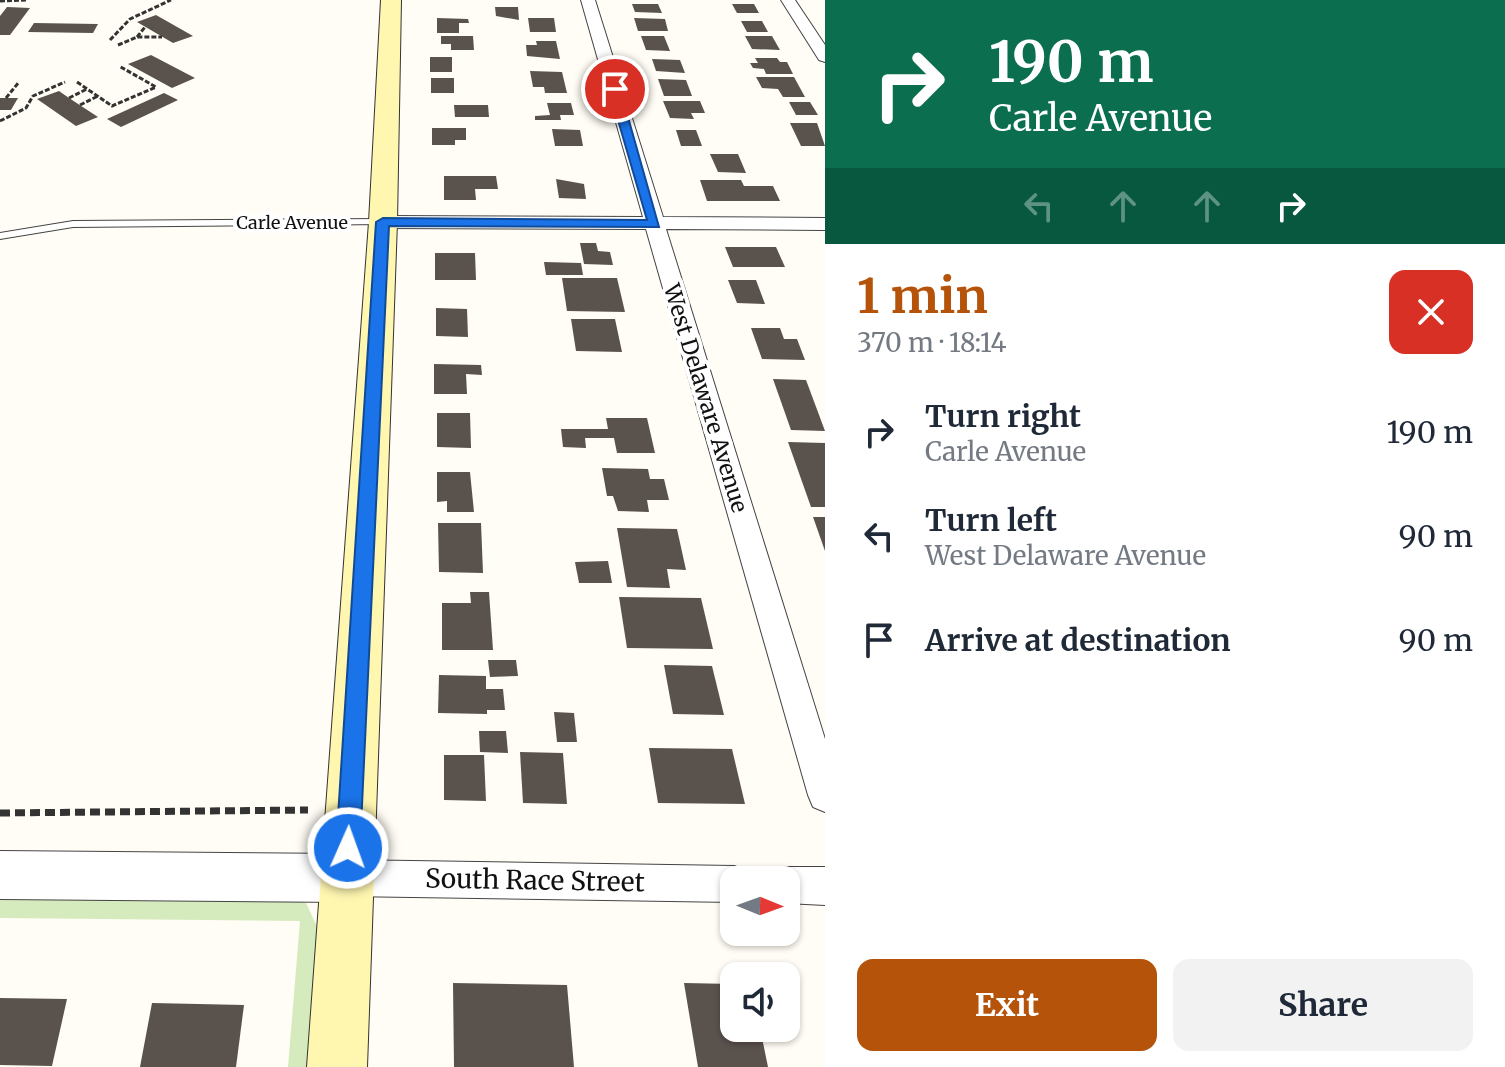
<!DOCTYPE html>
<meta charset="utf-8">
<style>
:root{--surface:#fff;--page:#f2f2f3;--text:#1f2937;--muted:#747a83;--accent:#b45309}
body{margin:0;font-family:Merriweather,serif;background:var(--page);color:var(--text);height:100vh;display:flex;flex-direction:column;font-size:30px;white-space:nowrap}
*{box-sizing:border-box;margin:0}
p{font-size:26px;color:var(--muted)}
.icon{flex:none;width:44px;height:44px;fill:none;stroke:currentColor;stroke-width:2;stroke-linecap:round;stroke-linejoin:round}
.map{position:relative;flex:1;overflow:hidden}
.details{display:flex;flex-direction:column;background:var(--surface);width:680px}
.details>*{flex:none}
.guide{background:#0b6e4f;color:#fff;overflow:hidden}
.needle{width:52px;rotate:91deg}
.tools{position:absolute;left:720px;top:866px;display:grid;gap:16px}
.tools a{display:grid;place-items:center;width:80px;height:80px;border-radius:16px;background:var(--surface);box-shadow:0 2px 6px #0004;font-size:40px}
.pin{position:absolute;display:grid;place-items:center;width:68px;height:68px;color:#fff;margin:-34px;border:4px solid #fff;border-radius:50%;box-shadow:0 2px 8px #0007}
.me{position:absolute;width:88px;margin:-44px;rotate:2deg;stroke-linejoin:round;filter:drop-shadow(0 0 6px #0008)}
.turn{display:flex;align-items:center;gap:28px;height:168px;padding:0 32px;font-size:36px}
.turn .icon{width:104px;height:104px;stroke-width:2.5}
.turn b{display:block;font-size:56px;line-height:68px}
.lanes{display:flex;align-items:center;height:76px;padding:0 32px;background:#0003;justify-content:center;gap:40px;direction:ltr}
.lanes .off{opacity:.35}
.round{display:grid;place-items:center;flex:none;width:84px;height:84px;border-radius:16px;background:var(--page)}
.head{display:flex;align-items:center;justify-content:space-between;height:136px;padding:0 32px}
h1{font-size:48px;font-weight:700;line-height:60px;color:var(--accent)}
.action{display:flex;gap:16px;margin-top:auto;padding:16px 32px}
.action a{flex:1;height:92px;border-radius:16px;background:var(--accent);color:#fff;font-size:32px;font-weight:700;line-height:92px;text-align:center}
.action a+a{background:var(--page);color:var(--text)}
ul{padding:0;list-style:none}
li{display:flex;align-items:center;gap:24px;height:104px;padding:0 32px}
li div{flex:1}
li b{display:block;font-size:30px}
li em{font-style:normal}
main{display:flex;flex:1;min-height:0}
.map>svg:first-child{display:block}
.green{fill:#d5ebbd}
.building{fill:#5a524d}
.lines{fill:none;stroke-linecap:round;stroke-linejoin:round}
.service-casing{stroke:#444;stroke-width:2}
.minor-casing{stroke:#444;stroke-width:2}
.tertiary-casing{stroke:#444;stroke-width:2}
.secondary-casing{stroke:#333;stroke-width:2}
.path-far1{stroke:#333;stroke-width:3;stroke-dasharray:5 2;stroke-linecap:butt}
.path{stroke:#333;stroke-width:7;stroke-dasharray:10 5;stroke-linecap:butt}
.service{fill:#fff;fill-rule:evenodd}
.minor{fill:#fff;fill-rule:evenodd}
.tertiary{fill:#fff;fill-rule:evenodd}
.secondary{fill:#fff6b0;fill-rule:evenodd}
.route{fill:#1a73e8;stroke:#114b97;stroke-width:2}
.labels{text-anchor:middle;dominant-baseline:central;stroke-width:8;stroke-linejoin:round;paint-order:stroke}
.far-street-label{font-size:18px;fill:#111;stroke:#fff}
.street-label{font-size:22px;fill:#111;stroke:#fff}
.near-street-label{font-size:26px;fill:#111;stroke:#fff}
</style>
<main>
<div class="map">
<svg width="825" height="1067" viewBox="0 0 825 1067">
<rect width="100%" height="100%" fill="#fffdf5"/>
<polygon class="green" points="0,895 271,896 306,903 322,937 317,1067 288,1067 300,921 0,918"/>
<g class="building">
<polygon points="632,4 658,4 662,13 635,12"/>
<polygon points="732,4 754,4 759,13 737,13"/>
<polygon points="7,7 30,8 10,35 0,35 0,16"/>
<polygon points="495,7 518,7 519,20 496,16"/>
<polygon points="156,15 193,36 173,43 137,22"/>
<polygon points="437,18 468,19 469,23 459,23 459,33 437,33"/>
<polygon points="528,18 554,18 556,32 530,32"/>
<polygon points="634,18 665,19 668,31 638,31"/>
<polygon points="741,21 762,21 768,32 747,32"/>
<polygon points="34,23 98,24 93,33 28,32"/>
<polygon points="441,36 473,36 474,50 451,50 451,44 441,44"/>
<polygon points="641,36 664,36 670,51 646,50"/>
<polygon points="745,36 772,36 780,50 752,49"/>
<polygon points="536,41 556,41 560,59 527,56 526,45 537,45"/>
<polygon points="151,55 195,78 172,88 128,64"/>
<rect x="430" y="57" width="22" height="15"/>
<polygon points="755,58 777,58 780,62 787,62 793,74 766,74 764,69 753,68 750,63 758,63"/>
<polygon points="652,59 680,60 685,73 656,71"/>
<polygon points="530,71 562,72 567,93 545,93 544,87 533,87"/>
<polygon points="756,77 794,77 805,97 783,97 778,89 762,88"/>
<rect x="431" y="78" width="23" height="15"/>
<polygon points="658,79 686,80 692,96 664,96"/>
<polygon points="59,91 69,98 98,117 76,126 37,99"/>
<polygon points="164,93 178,100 121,127 107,119"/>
<polygon points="0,98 18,98 11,110 0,110"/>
<polygon points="663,101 700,101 705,113 691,113 694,119 670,118"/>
<polygon points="789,102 810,102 818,115 796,115"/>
<polygon points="547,103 571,103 574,115 560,115 561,120 535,120 535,116 550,115"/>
<polygon points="454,105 488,105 489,117 455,117"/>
<polygon points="790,123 817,123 825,146 801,146"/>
<polygon points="432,128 466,128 466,140 455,140 455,145 432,145"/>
<polygon points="552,129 580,130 583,146 555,146"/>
<polygon points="676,130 696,130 702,146 681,146"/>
<polygon points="710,154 738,154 746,173 718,172"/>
<polygon points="444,176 496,176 498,189 475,189 476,200 444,200"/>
<polygon points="556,179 584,184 586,199 559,198"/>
<polygon points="700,180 741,180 744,186 773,186 780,201 707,201"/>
<polygon points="580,243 596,243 598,251 610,252 613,265 584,264"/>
<polygon points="725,247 776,247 785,267 733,267"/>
<polygon points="435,253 475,253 476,280 435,280"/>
<polygon points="544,262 581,263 583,275 546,275"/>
<polygon points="562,278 617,278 625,312 567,311"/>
<polygon points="728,280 756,280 765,304 737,303"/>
<polygon points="436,308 467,309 468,337 436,336"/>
<polygon points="571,319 615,319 622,352 576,351"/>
<polygon points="751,328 780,328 784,339 797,339 805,360 762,359"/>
<polygon points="434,364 481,365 482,375 466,374 467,394 434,394"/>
<polygon points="773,379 806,380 825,431 791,430"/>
<polygon points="437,413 470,413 471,448 437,447"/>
<polygon points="606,418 647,418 655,453 617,453 614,438 585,438 586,448 563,447 561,429 608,429"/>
<polygon points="788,442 825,443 825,507 811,507"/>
<polygon points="602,468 648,469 650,479 664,479 669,500 647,500 649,512 618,511 613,496 607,496"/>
<polygon points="437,472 470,472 474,512 447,512 447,501 437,502"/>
<polygon points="813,517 825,517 825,551"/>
<polygon points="438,523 481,523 483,573 439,572"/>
<polygon points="617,528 677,529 686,570 667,569 670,588 627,587"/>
<polygon points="608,561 612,583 579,583 575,562"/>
<polygon points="470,592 489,592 493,650 442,650 442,603 471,603"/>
<polygon points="619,597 701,598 713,649 627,648"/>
<polygon points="488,660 516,660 518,676 490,677"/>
<polygon points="664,665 712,666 724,715 673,714"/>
<polygon points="439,675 486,676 486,689 503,689 505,710 487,710 487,714 438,713"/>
<polygon points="554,712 574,713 577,742 557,742"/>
<polygon points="479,731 506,731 508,753 480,752"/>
<polygon points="649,748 732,749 745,804 658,803"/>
<polygon points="520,752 563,753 567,804 523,803"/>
<polygon points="444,755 484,755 486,801 444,800"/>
<polygon points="453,983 567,985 574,1067 454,1067"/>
<polygon points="684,983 734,984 734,1028 760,1028 768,1067 698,1067"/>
<polygon points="0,998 67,999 52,1066 0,1065"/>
<polygon points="152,1003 244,1005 236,1067 140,1067"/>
</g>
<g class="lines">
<g class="service-casing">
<polygon id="service" points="383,219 387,220 387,224 73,227 0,239 0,233 73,221"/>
</g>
<g class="minor-casing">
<g id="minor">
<polygon points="581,0 595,0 663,217 825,218 825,230 666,229 825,739 825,812 813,807 808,795 646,229 383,228 373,222 383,216 643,217"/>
<polygon points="781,0 795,0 825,45 825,62 819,60"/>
<polygon points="346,860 734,866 747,871 751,880 734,880 734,902 346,896 333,891 328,878 333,865"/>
<polygon points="786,867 825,867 825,905 786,903 786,880 770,880 773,872"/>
</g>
</g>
<g class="tertiary-casing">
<polygon id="tertiary" points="0,851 346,854 363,861 370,878 363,895 346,902 0,899"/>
</g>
<g class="secondary-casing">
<polygon id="secondary" points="381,0 401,0 397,222 367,1067 307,1067 369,222"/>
</g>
<g class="path-far1">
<polyline points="0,1 27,0"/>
<polyline points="137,37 145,27"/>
<polyline points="110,40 130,19 171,0"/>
<polyline points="118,45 137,37 162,37"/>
<polyline points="77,82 112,106 156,87 119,66"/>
<polyline points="6,98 19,82"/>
<polyline points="69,98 87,89"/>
<polyline points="80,105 98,96"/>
<polyline points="0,121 26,108 33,96 65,82"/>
</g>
<polyline class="path" points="0,813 308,810"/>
<use href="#service" class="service"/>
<use href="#minor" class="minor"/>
<use href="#tertiary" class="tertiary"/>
<use href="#secondary" class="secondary"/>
</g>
<polygon class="route" points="615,86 620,89 659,227 389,226 360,848 356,856 348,860 340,856 336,848 376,222 383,218 647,220 609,89"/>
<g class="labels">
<g class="far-street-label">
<text x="292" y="222">Carle Avenue</text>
</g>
<g class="street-label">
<text transform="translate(706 398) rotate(73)">West Delaware Avenue</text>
</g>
<g class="near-street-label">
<text transform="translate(535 880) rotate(1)">South Race Street</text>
</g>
</g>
</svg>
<div class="tools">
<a><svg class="needle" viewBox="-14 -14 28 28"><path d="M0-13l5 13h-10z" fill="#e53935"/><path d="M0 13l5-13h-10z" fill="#747a83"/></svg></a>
<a><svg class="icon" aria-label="sound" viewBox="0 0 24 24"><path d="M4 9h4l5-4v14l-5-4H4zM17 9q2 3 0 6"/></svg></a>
</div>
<div class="pin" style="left:615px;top:89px;background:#d93025"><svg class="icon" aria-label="arrive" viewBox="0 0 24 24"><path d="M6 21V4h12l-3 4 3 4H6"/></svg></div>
<svg class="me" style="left:348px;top:848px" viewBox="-20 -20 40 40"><circle r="17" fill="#1a73e8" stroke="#fff" stroke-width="3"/><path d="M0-11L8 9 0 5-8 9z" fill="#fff"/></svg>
</div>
<section class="details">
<div class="guide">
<div class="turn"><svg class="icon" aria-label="right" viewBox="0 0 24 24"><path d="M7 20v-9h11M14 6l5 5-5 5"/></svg><div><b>190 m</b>Carle Avenue</div></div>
<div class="lanes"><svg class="icon off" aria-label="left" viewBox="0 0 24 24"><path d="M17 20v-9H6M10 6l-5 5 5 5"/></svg><svg class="icon off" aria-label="ahead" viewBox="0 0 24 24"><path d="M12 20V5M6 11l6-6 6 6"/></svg><svg class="icon off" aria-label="ahead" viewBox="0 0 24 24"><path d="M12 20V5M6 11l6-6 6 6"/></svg><svg class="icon" aria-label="right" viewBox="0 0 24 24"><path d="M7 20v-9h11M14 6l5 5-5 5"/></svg></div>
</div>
<div class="head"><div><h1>1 min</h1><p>370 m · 18:14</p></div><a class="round" style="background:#d93025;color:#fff"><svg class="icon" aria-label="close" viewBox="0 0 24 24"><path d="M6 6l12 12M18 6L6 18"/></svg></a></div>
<ul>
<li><svg class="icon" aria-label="right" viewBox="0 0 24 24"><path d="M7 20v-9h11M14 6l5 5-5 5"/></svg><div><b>Turn right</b><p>Carle Avenue</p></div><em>190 m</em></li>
<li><svg class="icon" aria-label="left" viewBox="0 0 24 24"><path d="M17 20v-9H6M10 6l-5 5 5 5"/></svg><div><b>Turn left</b><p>West Delaware Avenue</p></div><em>90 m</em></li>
<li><svg class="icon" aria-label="arrive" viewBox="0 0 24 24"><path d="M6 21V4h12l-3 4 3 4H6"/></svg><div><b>Arrive at destination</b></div><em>90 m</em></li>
</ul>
<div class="action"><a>Exit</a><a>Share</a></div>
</section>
</main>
